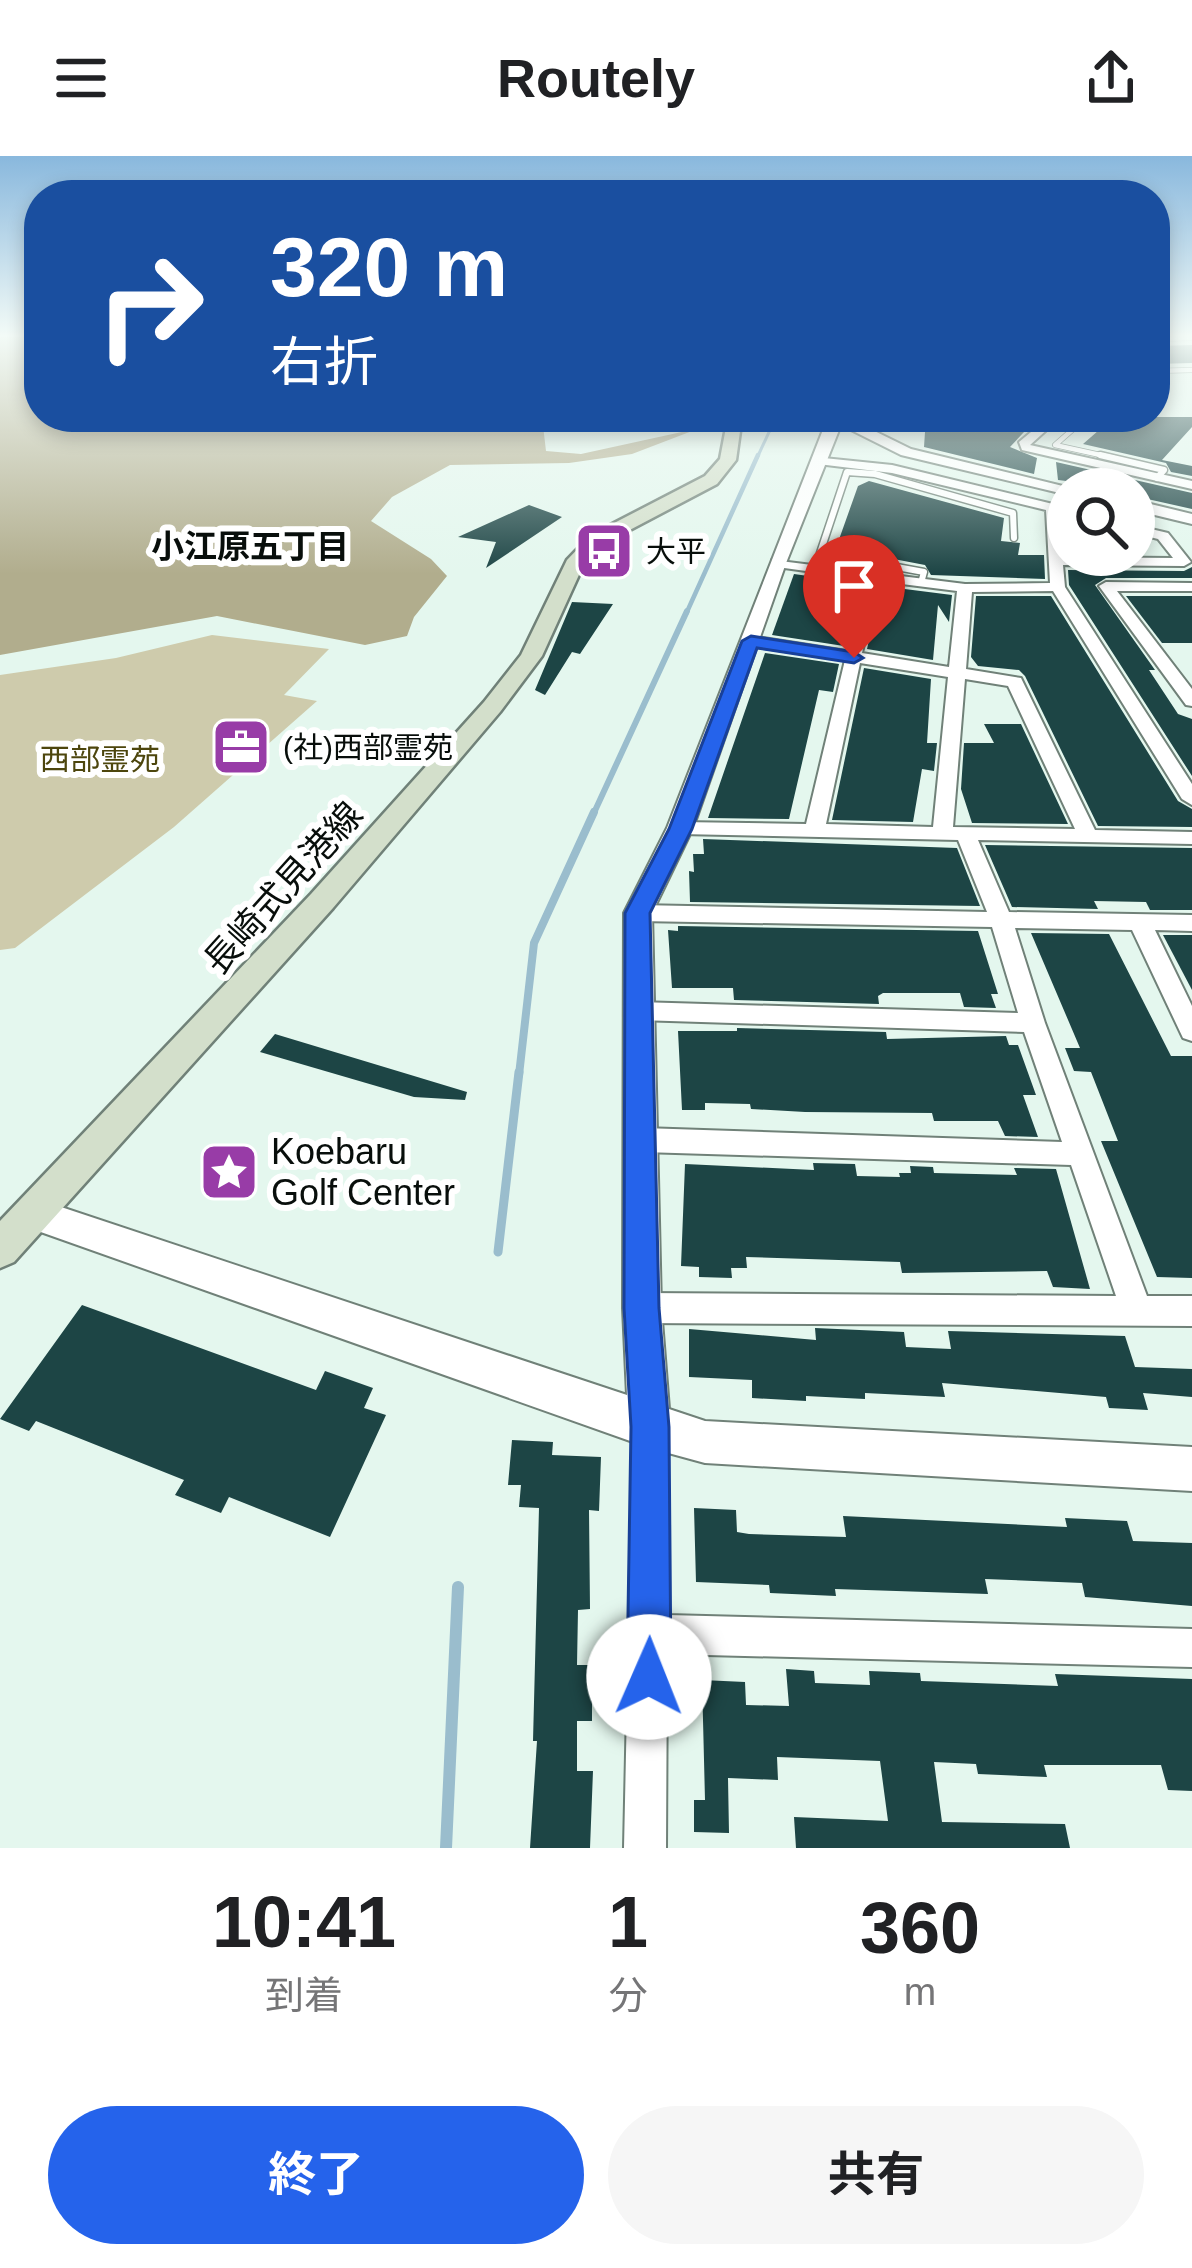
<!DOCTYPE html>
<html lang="ja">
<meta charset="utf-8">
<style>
:root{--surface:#fff;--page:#f6f6f6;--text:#202124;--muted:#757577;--accent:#2563eb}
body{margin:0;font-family:Arial,"Noto Sans JP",sans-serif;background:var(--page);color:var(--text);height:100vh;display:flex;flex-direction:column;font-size:45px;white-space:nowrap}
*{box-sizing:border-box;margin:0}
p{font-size:39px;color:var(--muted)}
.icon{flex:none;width:66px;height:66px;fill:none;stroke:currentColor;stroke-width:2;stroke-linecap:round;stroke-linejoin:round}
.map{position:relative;height:1692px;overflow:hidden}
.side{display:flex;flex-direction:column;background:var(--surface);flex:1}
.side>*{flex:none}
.hud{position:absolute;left:24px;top:24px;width:1146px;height:252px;border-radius:48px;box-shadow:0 6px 18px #0003;background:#1a4fa0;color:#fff;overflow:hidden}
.tools{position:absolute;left:1047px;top:312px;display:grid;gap:24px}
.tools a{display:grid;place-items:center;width:108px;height:108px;border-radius:50%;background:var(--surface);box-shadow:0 6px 18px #0003;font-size:60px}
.pin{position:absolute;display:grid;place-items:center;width:102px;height:102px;color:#fff;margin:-123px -51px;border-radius:50% 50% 50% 0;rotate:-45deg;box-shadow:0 0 12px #0007}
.pin .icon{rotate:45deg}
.me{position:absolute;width:132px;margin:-66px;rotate:1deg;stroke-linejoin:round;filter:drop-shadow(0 0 9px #0008)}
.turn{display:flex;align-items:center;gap:42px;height:252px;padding:0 48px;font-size:54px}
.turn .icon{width:156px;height:156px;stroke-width:2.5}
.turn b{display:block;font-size:84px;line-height:102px}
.eta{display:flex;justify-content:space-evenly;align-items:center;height:204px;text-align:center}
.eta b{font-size:72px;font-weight:700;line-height:84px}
.primary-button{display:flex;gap:24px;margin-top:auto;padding:24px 48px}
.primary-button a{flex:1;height:138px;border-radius:72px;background:var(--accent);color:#fff;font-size:48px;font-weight:700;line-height:138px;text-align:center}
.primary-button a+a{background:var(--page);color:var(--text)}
header{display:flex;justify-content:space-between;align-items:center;height:156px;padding:0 48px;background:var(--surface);font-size:54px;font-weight:700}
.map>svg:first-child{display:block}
.green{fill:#cecbac}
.forest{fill:#b1ad8d}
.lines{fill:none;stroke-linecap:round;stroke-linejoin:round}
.stream-far5{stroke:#9abdcd;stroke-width:3}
.stream-far4{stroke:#9abdcd;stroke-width:4.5}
.stream-far3{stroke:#9abdcd;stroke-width:6}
.stream-far2{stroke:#9abdcd;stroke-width:8}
.stream-far1{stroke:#9abdcd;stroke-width:9}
.stream{stroke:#9abdcd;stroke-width:12}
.building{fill:#1d4545}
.service-far1-casing{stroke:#708178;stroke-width:6}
.service-casing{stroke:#708178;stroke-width:9}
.minor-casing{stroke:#708178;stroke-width:4}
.tertiary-casing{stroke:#708178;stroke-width:4}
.secondary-casing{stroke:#708178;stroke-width:5}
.service-far1{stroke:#fff;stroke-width:4.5}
.service{stroke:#fff;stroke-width:6}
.minor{fill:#fff;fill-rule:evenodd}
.tertiary{fill:#fff;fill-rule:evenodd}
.secondary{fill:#d3dfcb;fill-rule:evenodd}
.route{fill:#2563eb;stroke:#184099;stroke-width:3}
.labels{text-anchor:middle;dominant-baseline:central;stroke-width:12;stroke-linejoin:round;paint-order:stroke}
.far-poi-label{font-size:30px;fill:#080e0b;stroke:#fff;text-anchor:start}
.far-park-label{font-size:30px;fill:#4d460d;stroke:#fff}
.far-neighbourhood-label{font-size:33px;font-weight:bold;fill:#080e0b;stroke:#fff}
.street-label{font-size:36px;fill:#080e0b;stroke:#fff}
.poi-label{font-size:36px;fill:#080e0b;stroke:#fff;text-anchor:start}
</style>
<header><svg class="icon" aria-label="menu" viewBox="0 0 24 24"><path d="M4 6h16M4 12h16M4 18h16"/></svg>Routely<svg class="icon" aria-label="share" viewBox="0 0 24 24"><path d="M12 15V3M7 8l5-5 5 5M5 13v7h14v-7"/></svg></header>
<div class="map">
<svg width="1192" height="1692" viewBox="0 0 1192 1692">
<rect width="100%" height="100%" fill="#e4f7ee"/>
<polygon class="green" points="212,479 329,493 284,539 317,545 174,671 15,792 0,794 0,519 116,502"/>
<polygon class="forest" points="0,181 39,181 39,261 542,261 546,295 581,298 700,272 632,298 569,307 450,309 392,341 371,365 431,403 447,420 414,461 407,480 365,489 217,460 0,499"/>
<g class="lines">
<polyline class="stream-far5" points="757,302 776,261"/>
<polyline class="stream-far4" points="686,458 758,299"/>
<polyline class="stream-far3" points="593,659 687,455"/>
<polyline class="stream-far2" points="519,919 534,787 594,656"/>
<polyline class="stream-far1" points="498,1096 519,916"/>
<polyline class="stream" points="446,1692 458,1431"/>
</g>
<g class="building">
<polygon points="1192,189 1192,207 1155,208 1155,190"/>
<polygon points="926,261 1024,276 1010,291 1037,302 1034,318 924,291"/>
<polygon points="1114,261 1192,261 1192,271 1162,304 1192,310 1192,320 1171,316 1166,307 1083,288"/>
<polygon points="1056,306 1192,337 1192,353 1134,340 1134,333 1058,324"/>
<polygon points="869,325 1004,362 1001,385 1020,387 1018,399 1044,399 1045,423 931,419 925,409 836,392 858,330"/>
<polygon points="529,349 562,361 486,412 496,386 458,381"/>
<polygon points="1192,411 1192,422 1106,422 1095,429 1155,514 1149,514 1178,558 1192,563 1192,620 1069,429 1068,414 1184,415"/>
<polygon points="794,418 858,427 844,490 772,479"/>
<polygon points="881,430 952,439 949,466 938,449 933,504 867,493"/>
<polygon points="976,440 1051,440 1178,645 1192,653 1192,671 1098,670 1025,520 1019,514 978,510 971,501"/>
<polygon points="1126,440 1192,440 1192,487 1162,487"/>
<polygon points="572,446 613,448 580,498 572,496 545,539 535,534"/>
<polygon points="765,497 839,508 833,536 819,534 789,663 708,662"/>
<polygon points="864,512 931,523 927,587 937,587 934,615 922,613 913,666 832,664"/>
<polygon points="984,568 1021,568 1068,668 972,667 961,633 964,587 994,587"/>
<polygon points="703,683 957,692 980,750 690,746 689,715 694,716 693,698 704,698"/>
<polygon points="985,689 1192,692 1192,754 1150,754 1146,746 1094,745 1098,753 1012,751"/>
<polygon points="678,770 978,775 998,838 991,838 996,852 964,851 960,837 883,837 878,840 879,848 734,844 733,832 672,832 668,774 678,775"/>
<polygon points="1031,777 1109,778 1171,900 1192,900 1192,1122 1157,1121 1101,985 1118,985 1091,916 1074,915 1065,892 1080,892"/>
<polygon points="1163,779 1192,779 1192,834"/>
<polygon points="737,872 886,876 887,883 1006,880 1009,889 1018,889 1036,939 1023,939 1038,981 1005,980 998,965 934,965 932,957 805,956 751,953 750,948 705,947 705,954 682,954 678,875 737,875"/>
<polygon points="275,878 467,936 465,944 414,941 260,896"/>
<polygon points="813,1007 855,1008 857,1020 900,1021 899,1017 911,1017 910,1010 933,1011 934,1017 1017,1019 1014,1012 1056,1013 1090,1133 1053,1131 1047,1115 902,1117 900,1106 746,1101 747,1112 731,1112 732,1122 699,1121 699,1111 681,1110 685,1008 814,1014"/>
<polygon points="82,1149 316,1234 325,1215 373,1232 364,1252 386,1259 330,1381 229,1341 221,1357 175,1339 184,1324 36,1265 29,1275 0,1263"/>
<polygon points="815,1172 904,1176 906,1191 951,1193 948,1175 1125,1180 1135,1211 1192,1213 1192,1241 1143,1237 1148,1254 1109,1252 1106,1241 942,1227 945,1241 865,1237 865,1243 806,1240 806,1245 752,1242 752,1224 689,1221 689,1173 816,1184"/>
<polygon points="512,1284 553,1286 552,1299 601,1301 599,1355 589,1354 590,1453 578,1454 577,1509 592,1509 592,1565 577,1565 577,1615 593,1615 590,1692 530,1692 537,1585 533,1585 539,1352 519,1351 521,1329 508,1329"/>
<polygon points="694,1352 736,1354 737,1376 749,1378 846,1381 843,1360 1067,1371 1065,1362 1127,1365 1133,1385 1192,1387 1192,1450 1085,1441 1082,1427 985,1423 988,1438 835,1433 836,1440 770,1437 769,1429 696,1426"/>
<polygon points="786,1513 814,1515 815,1527 870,1529 869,1515 920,1517 921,1525 1058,1530 1055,1518 1192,1523 1192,1635 1168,1634 1161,1609 1044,1609 1047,1621 978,1618 976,1608 934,1606 942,1666 1065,1668 1070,1692 796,1692 794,1661 888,1665 880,1605 777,1601 778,1624 728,1622 729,1677 694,1676 694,1644 705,1644 702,1524 745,1526 746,1549 789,1550"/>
</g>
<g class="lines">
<g class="service-far1-casing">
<g id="service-far1">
<polyline points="1155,183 1192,182"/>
<polyline points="1155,215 1192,214"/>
<polyline points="1087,261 1055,289 1114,302"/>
</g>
</g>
<g class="service-casing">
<g id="service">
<polyline points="1100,299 1164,314 1157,322"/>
<polyline points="921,427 924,416 820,397 847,316 875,318 1013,357 1014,382"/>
</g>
</g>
<g class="minor-casing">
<g id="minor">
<polygon points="1049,261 1061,261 1030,289 1192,325 1192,333 1022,294 1019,286"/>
<path d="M814,301L892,309L1057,349L1063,401L1173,402L1158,383L1134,377V369L1168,377L1191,406L1184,410L1063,409L1065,431L1192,628V649L1182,643L1053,435L972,436L966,513L1021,522L1095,674L1192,676V688L978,684L1009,756L1192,759V775L1155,774L1192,850V885L1183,882L1132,774L1015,772L1045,867L1147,1140H1192V1170L642,1167L631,1163L627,1152L631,1141L642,1137L1116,1140L1071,1009L643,996L633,992L629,984L633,976L643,972L1062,986L1024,876L638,864L629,862L626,855L629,848L638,846L1018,857L992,771L638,765L627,757L638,749L987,756L958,684L680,678L670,672L680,666L806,668L845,504L751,490L743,485L751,480L847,495L864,423L777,411L772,410V404L965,428L1050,427L1046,354L892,317L818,308ZM878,425L957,435L949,511L862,497ZM860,507L948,521L933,671L826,668ZM965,523L1008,530L1075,673L953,671Z"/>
<polygon points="1106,426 1192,427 1192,435 1117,435 1192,533 1192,550 1186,549 1099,430"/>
<polygon points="650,1254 662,1259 667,1271 667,1459 1192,1473 1192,1511 667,1498 666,1692 624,1692 633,1271 638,1259"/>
</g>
</g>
<g class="tertiary-casing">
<g id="tertiary">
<polygon points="828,261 846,261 911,293 1075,333 1068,333 1068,339 901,299 841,269 786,407 693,672 652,757 661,1152 669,1253 705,1265 1192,1291 1192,1335 705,1307 650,1292 21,1069 16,1058 21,1047 34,1042 627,1239 623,1152 624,757 667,672"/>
<polygon points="1134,344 1192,358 1192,368 1134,354"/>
</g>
</g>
<g class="secondary-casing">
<polygon id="secondary" points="728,261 742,261 736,304 717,328 605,387 583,410 542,500 500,556 333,752 14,1106 0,1112 0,1065 311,738 484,546 521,499 567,404 591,379 705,320 720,303"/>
</g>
<use href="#service-far1" class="service-far1"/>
<use href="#service" class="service"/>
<use href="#minor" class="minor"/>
<use href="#tertiary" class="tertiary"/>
<use href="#secondary" class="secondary"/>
</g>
<linearGradient id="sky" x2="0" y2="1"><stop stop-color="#89b8dd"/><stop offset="0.43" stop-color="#f3fbf7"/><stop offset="1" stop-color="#f3fbf7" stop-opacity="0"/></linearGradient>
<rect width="1192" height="418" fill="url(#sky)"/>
<polygon class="route" points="751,480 854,496 863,502 854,507 757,492 692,673 650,757 659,1152 669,1271 671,1521 665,1537 649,1543 633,1537 627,1521 631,1271 624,1152 625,757 669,673 742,485"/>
<defs>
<g id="bus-square" transform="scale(3)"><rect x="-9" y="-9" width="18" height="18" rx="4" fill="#983ca7" stroke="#fff"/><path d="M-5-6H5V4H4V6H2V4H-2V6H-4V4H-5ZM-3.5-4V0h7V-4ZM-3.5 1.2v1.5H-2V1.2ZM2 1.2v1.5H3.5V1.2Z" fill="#fff"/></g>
<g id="office-square" transform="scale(3)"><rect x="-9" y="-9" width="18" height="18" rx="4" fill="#983ca7" stroke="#fff"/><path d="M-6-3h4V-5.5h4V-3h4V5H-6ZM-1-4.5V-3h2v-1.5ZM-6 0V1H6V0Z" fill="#fff"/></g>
<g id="sight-square" transform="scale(3)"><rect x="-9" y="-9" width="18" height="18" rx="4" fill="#983ca7" stroke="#fff"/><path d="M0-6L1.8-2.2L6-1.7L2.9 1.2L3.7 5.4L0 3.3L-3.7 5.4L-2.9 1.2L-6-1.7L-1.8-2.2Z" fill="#fff"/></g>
</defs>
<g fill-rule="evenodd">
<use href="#bus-square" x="604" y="395"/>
<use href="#office-square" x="241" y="591"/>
<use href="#sight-square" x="229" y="1016"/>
</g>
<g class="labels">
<g class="far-poi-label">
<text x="646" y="395">大平</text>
<text x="283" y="591">(社)西部霊苑</text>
</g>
<g class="far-park-label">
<text x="100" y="603">西部霊苑</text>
</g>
<g class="far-neighbourhood-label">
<text x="250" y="390">小江原五丁目</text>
</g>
<g class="street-label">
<text transform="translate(283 732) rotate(-48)">長崎式見港線</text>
</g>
<g class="poi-label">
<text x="271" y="995">Koebaru<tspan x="271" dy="41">Golf Center</tspan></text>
</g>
</g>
</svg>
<div class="tools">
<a><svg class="icon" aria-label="search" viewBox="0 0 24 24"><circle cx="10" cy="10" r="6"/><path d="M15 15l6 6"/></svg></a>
</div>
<div class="pin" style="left:854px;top:502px;background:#d93025"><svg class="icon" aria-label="arrive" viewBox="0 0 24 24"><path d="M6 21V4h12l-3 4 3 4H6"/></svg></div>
<svg class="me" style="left:649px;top:1521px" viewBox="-20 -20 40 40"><circle r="19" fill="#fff"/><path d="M0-13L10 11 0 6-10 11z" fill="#2563eb"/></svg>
<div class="hud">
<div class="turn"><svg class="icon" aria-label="right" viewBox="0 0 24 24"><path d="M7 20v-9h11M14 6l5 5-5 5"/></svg><div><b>320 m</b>右折</div></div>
</div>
</div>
<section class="side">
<div class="eta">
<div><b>10:41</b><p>到着</p></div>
<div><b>1</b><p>分</p></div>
<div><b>360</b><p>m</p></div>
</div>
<div class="primary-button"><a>終了</a><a>共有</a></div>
</section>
